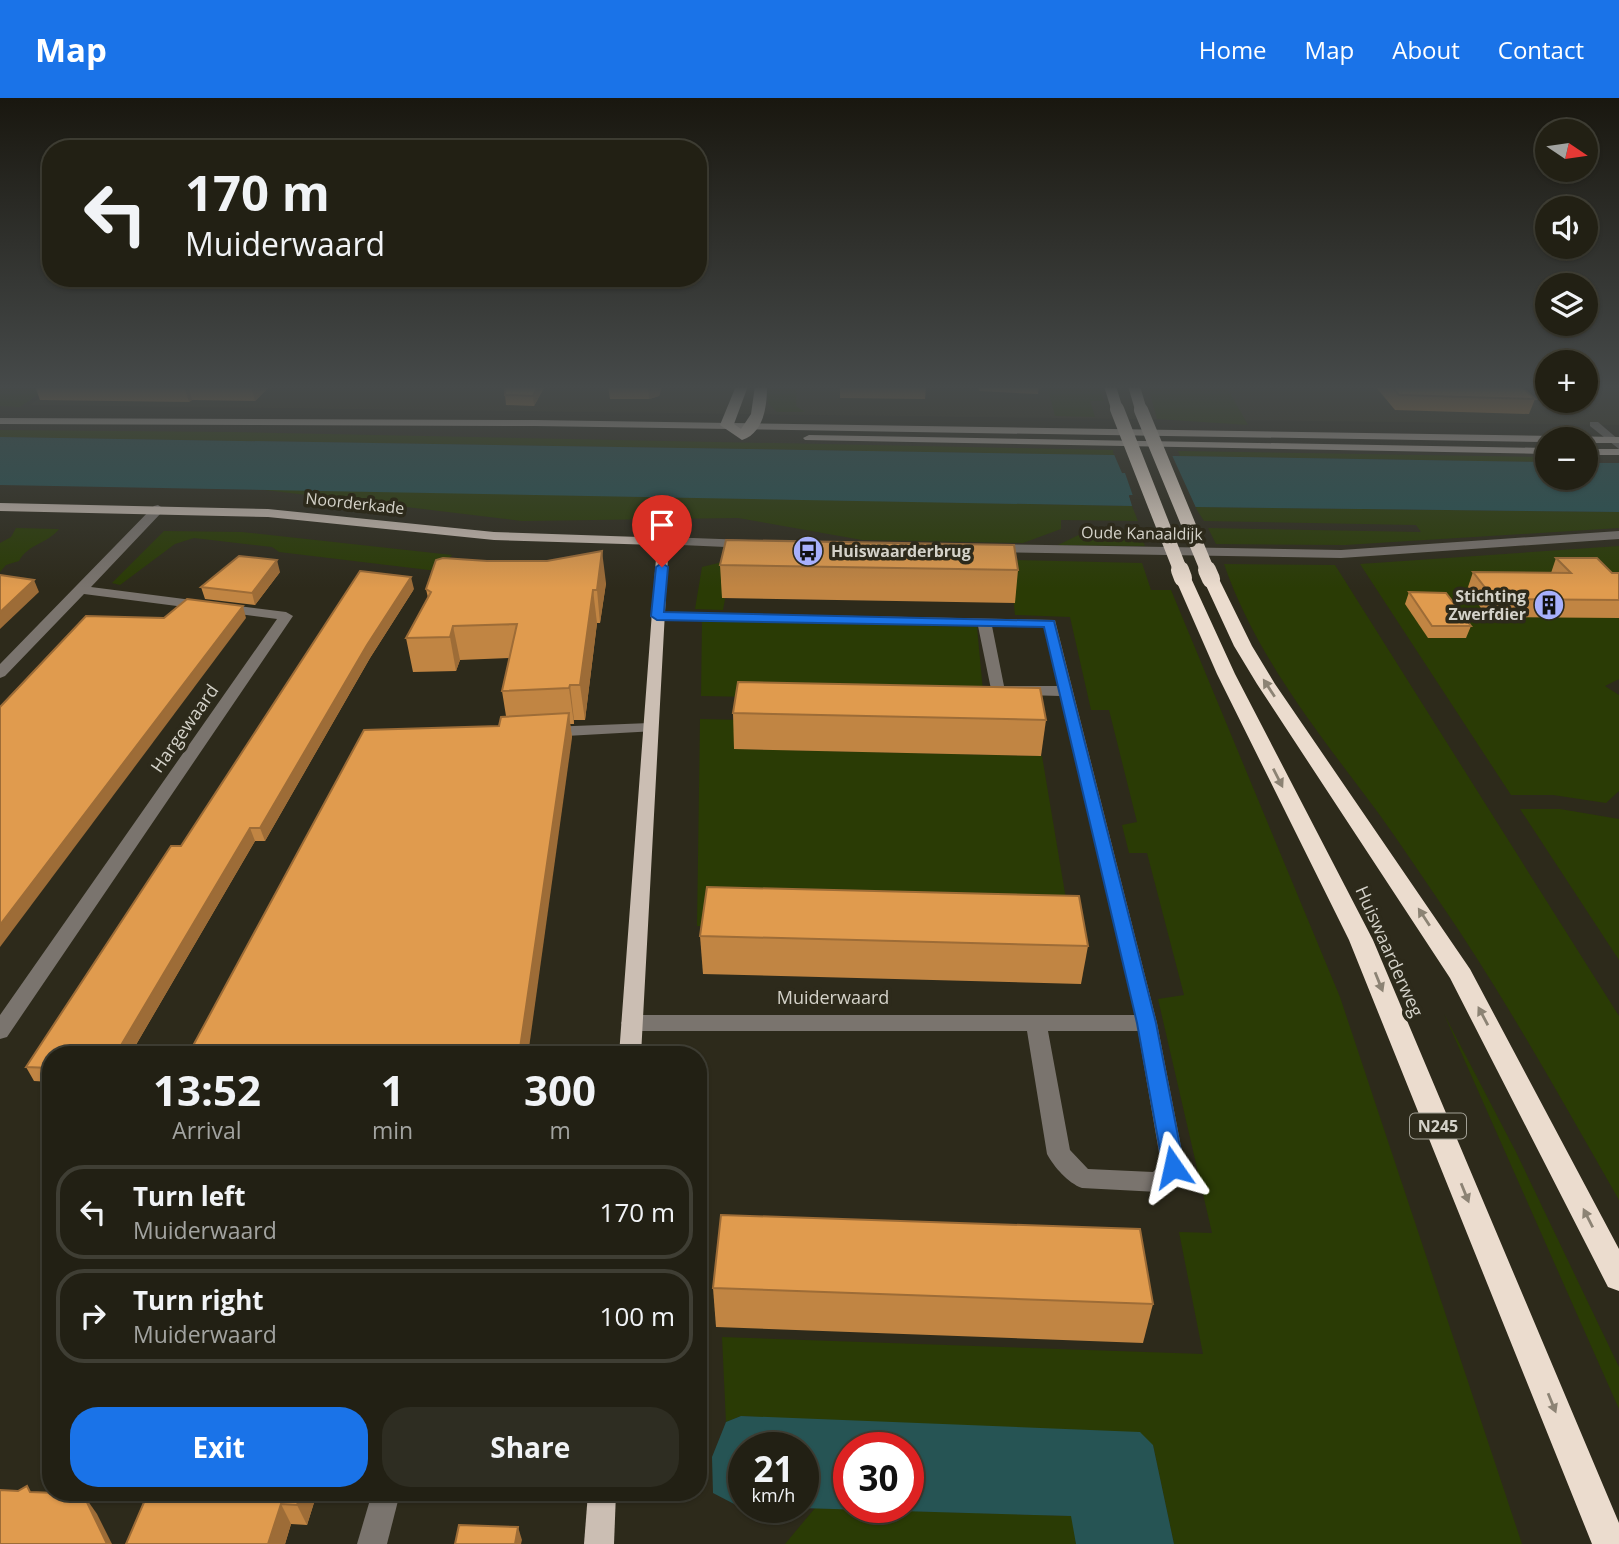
<!DOCTYPE html>
<meta charset="utf-8">
<style>
:root{--surface:#222014;--page:#2e2d22;--text:#f1f3f6;--muted:#a2a3a0;--line:#3f3e34;--accent:#1a73e8}
body{margin:0;font-family:"Open Sans",sans-serif;background:var(--page);color:var(--text);height:100vh;display:flex;flex-direction:column;font-size:26px;white-space:nowrap}
*{box-sizing:border-box;margin:0}
p{font-size:23px;color:var(--muted)}
.icon{flex:none;width:38px;height:38px;fill:none;stroke:currentColor;stroke-width:2;stroke-linecap:round;stroke-linejoin:round}
.map{position:relative;flex:1;overflow:hidden}
.side{position:absolute;left:42px;top:948px;width:665px;height:455px;display:flex;flex-direction:column;background:var(--surface);border-radius:28px;box-shadow:0 2px 5px #0004,0 0 0 2px var(--line)}
.side>*{flex:none}
.banner{position:absolute;left:42px;top:42px;width:665px;height:147px;border-radius:28px;box-shadow:0 2px 5px #0004,0 0 0 2px var(--line);background:#222014;color:var(--text);overflow:hidden}
.needle{width:46px;rotate:103deg}
.fabs{position:absolute;left:1535px;top:21px;display:grid;gap:14px}
.fabs a{display:grid;place-items:center;width:63px;height:63px;border-radius:50%;background:var(--surface);box-shadow:0 2px 5px #0004,0 0 0 2px var(--line);font-size:35px}
.speed{position:absolute;left:728px;top:1334px;display:flex;gap:14px;font-size:35px;font-weight:700;text-align:center}
.speed>*{display:grid;place-content:center;width:91px;height:91px;border-radius:50%;background:var(--surface);box-shadow:0 2px 5px #0004,0 0 0 2px var(--line);line-height:1}
.speed small{font-size:18px;font-weight:400}
.speed .limit{border:10px solid #d22;background:#fff;color:#111}
.pin{position:absolute;display:grid;place-items:center;width:60px;height:60px;color:#fff;margin:-72px -30px;border-radius:50% 50% 50% 0;rotate:-45deg;box-shadow:0 0 7px #0007}
.pin .icon{rotate:45deg}
.me{position:absolute;width:77px;margin:-38px;rotate:349deg;stroke-linejoin:round;filter:drop-shadow(0 0 5px #0008)}
.turn{display:flex;align-items:center;gap:24px;height:147px;padding:0 28px;font-size:32px}
.turn .icon{width:91px;height:91px;stroke-width:2.5}
.turn b{display:block;font-size:49px;line-height:60px}
.eta{display:flex;justify-content:space-evenly;align-items:center;height:119px;text-align:center}
.eta b{font-size:42px;font-weight:700;line-height:49px}
.button{display:flex;gap:14px;margin-top:auto;padding:14px 28px}
.button a{flex:1;height:80px;border-radius:28px;background:var(--accent);color:#fff;font-size:28px;font-weight:700;line-height:80px;text-align:center}
.button a+a{background:var(--page);color:var(--text)}
ul{padding:0;list-style:none}
li{display:flex;align-items:center;gap:21px;height:94px;margin:0 14px 10px;padding:0 14px;border:4px solid var(--line);border-radius:28px}
li div{flex:1}
li b{display:block;font-size:26px}
li em{font-style:normal}
header{display:flex;align-items:center;gap:42px;box-sizing:border-box;height:98px;padding:0 35px;background:var(--accent);color:#fff}
header strong{font-size:33px}
nav{display:flex;gap:38px;margin-inline-start:auto;font-size:24px}
.map>svg:first-child{display:block}
.built{fill:#37331d}
.green{fill:#2a3b05}
.water{fill:#265454;fill-rule:evenodd}
.pier{fill:#2d2a1b}
.lines{fill:none;stroke-linecap:round;stroke-linejoin:round}
.minor{fill:#7a746e;fill-rule:evenodd}
.major{fill:#cbbeb3;fill-rule:evenodd}
.highway{fill:#ebdcce;fill-rule:evenodd}
.highway-bridge-far1{stroke:#ebdcce;stroke-width:14}
.highway-bridge{stroke:#ebdcce;stroke-width:18}
.wall{fill:#c18543}
.shaded-wall{fill:#9d6c37}
.building{fill:#e09b4e;stroke:#9d6c37;stroke-width:2}
.oneway{fill:#8c8374}
.route{fill:#1a73e8;stroke:#114b97;stroke-width:2}
.labels{text-anchor:middle;dominant-baseline:central;stroke-width:7;stroke-linejoin:round;paint-order:stroke}
.far-street-label{font-size:16px;fill:#d4d2c9;stroke:#2d2a1b}
.far-poi-label{font-size:16px;font-weight:bold;fill:#d4d2c9;stroke:#2d2a1b;text-anchor:start}
.shield{fill:#2d2a1b;stroke:#a2a095;stroke-width:2}
.shield-label{font-size:16px;font-weight:bold;fill:#d4d2c9}
.street-label{font-size:18px;fill:#d4d2c9;stroke:#2d2a1b}
</style>
<header>
<strong>Map</strong>
<nav><a>Home</a><a>Map</a><a>About</a><a>Contact</a></nav>
</header>
<div class="map">
<svg width="1619" height="1446" viewBox="0 0 1619 1446">
<rect width="100%" height="100%" fill="#2d2a1b"/>
<polygon class="built" points="56,288 1547,288 1547,303 1586,303 1586,288 1619,288 1619,327 30,307"/>
<g class="green">
<polygon points="0,288 50,288 20,309 0,308"/>
<polygon points="767,288 797,288 796,308 805,314 777,314 768,305"/>
<polygon points="1047,288 1099,288 1104,303 1090,303 1095,319 1055,318"/>
<polygon points="1148,288 1226,288 1248,327 1157,321"/>
<polygon points="0,332 231,334 1113,352 1114,357 0,339"/>
<polygon points="1178,353 1547,359 1547,364 1180,358"/>
<polygon points="257,391 1132,408 1138,423 1061,422 1061,431 1023,445 862,442 738,420 522,423"/>
<polygon points="1195,409 1619,414 1619,430 1345,447 1216,446 1208,430 1421,434 1416,427 1204,423"/>
<path d="M16,430L59,431C47,446 28,446 19,463L6,467L0,474V445L11,439Z"/>
<polygon points="1091,431 1139,432 1145,448 1058,447"/>
<polygon points="164,433 242,434 452,457 437,473 279,454 272,449 194,440 175,446 120,487 112,485"/>
<polygon points="1619,448 1619,581 1605,588 1619,597 1619,693 1606,705 1553,697 1511,697 1360,466"/>
<polygon points="755,456 1142,465 1151,492 1171,492 1340,899 1522,1446 1174,1446 1153,1347 741,1318 726,1324 722,1239 1203,1256 1179,1134 1212,1135 1158,901 1184,897 1147,755 1129,755 1122,727 1137,724 1109,612 1091,612 1070,519 1015,517 1011,479 730,474 723,512 695,511 702,469"/>
<path d="M1224,466L1335,467L1619,918V1102C1561,1001 1505,899 1439,803C1419,774 1400,745 1379,716C1321,638 1256,559 1224,466Z"/>
<polygon points="702,523 977,529 984,604 701,598"/>
<polygon points="700,621 742,622 738,651 1042,658 1072,837 697,828"/>
<polygon points="1520,711 1560,711 1619,721 1619,862"/>
<polygon points="1444,916 1516,1054 1619,1269 1619,1311"/>
<polygon points="815,1410 1072,1418 1076,1446 785,1446"/>
</g>
<g class="water">
<polygon points="0,339 1547,364 1547,380 1586,380 1586,365 1619,365 1619,414 1195,409 1190,398 1129,397 1132,408 0,387"/>
<path d="M741,1318L1140,1334L1153,1347L1174,1446H1076L1071,1418L766,1409H803V1349H744V1408H738L713,1395L712,1359L726,1324ZM849,1349H908V1409H849Z"/>
</g>
<polygon class="pier" points="1113,354 1171,355 1197,412 1192,411 1188,402 1133,401 1136,408 1134,411 1129,398 1133,398 1125,375 1122,375"/>
<g class="lines">
<g class="minor">
<polygon points="1590,324 1598,324 1619,342 1619,351 1590,328"/>
<polygon points="158,407 164,411 162,414 91,489 286,514 293,518 7,939 0,941 0,917 277,521 84,496 5,578 0,580 0,566 154,408"/>
<polygon points="1619,433 1619,441 1341,460 993,454 987,450 993,446 1341,452"/>
<polygon points="664,439 748,442 754,446 748,450 659,446 658,443"/>
<path d="M657,514L1055,522L1157,925L1185,1069L1166,1091L1158,1094L1082,1090C1068,1085 1054,1069 1047,1056L1027,933H631L624,930L621,925L624,920L631,917H1135L1060,598L992,596L978,528L652,521L650,518ZM992,528L1044,529L1058,588H1004ZM1048,933H1138L1161,1066L1153,1074L1088,1071L1070,1052Z"/>
<polygon points="650,625 658,630 656,633 548,639 540,634 548,629"/>
<polygon points="372,1395 400,1395 387,1446 357,1446"/>
</g>
<g class="major">
<polygon points="0,320 535,322 1619,339 1619,345 1586,345 1586,341 1547,341 1547,344 535,328 0,326"/>
<polygon points="809,337 1547,350 1547,356 805,342 803,340"/>
<rect x="1586" y="351" width="33" height="6"/>
<polygon points="0,405 268,411 494,434 669,440 641,957 619,957 657,447 494,442 268,419 0,413"/>
<polygon points="588,1395 616,1395 614,1446 584,1446"/>
</g>
<g class="highway">
<path d="M736,288H748L734,326L741,331L751,316L755,288H767C767,308 764,335 742,342L720,327Z"/>
<polygon points="1104,288 1116,288 1123,311 1121,314 1113,314 1111,311"/>
<polygon points="1128,288 1140,288 1147,312 1145,315 1141,316 1135,312"/>
<polygon points="1183,475 1191,480 1235,576 1373,842 1619,1425 1619,1446 1592,1446 1349,842 1217,576 1175,480"/>
<polygon points="1211,476 1219,481 1252,548 1275,586 1470,871 1619,1151 1619,1193 1608,1189 1450,880 1257,586 1234,548 1203,481"/>
</g>
<g class="highway-bridge-far1">
<polyline points="1117,311 1181,474"/>
<polyline points="1141,312 1208,474"/>
</g>
<g class="highway-bridge">
<polyline points="1180,472 1183,480"/>
<polyline points="1207,472 1211,481"/>
</g>
</g>
<g class="wall">
<polygon points="35,288 411,288 409,290 268,290 255,303 192,302 189,304 40,302"/>
<polygon points="545,288 534,308 506,307 505,297"/>
<polygon points="608,288 662,288 659,298 649,301 610,301"/>
<polygon points="840,288 926,288 925,301 840,300"/>
<polygon points="978,288 1039,288 1038,296 979,293"/>
<polygon points="1375,288 1521,288 1535,301 1529,316 1395,312"/>
<polygon points="1556,460 1612,475 1619,475 1619,520 1488,519 1467,492 1473,474 1551,475"/>
<polygon points="720,467 1018,472 1015,505 722,500"/>
<polygon points="280,474 255,507 205,501 201,489"/>
<polygon points="606,485 600,525 597,525 585,622 574,622 574,626 570,626 572,640 499,628 506,618 502,593 509,560 460,562 456,573 413,574 406,540 428,500 426,491"/>
<polygon points="414,491 370,560 265,743 255,743 130,957 51,957 51,984 34,983 26,969 181,748"/>
<polygon points="1409,494 1471,528 1466,540 1428,540 1405,506"/>
<polygon points="733,615 1046,622 1041,658 734,651"/>
<polygon points="700,838 1088,848 1081,886 703,876"/>
<polygon points="713,1190 1153,1206 1143,1245 716,1229"/>
<polygon points="148,1395 317,1395 307,1427 291,1426 285,1446 126,1446"/>
</g>
<g class="shaded-wall">
<polygon points="184,288 188,288 192,302 189,304"/>
<polygon points="251,288 268,288 268,290 255,303"/>
<polygon points="538,288 545,288 534,308 533,298"/>
<polygon points="648,288 662,288 659,298 649,301"/>
<polygon points="602,453 606,485 600,525 597,492"/>
<polygon points="277,462 280,474 255,507 252,495"/>
<polygon points="411,479 414,491 370,560 265,743 260,730 367,547"/>
<polygon points="34,482 39,494 0,531 0,514"/>
<polygon points="593,492 597,525 585,622 580,587"/>
<polygon points="243,508 246,520 0,849 0,827"/>
<polygon points="453,528 460,562 456,573 450,539"/>
<polygon points="570,587 574,622 574,626 569,590"/>
<polygon points="569,615 572,640 528,957 519,957"/>
<polygon points="250,730 255,743 130,957 124,957 120,949"/>
<polygon points="94,948 98,957 89,957"/>
<polygon points="301,1395 317,1395 307,1427 297,1407"/>
<polygon points="83,1396 97,1416 112,1446 107,1446"/>
<polygon points="281,1406 291,1426 285,1446 268,1446"/>
<polygon points="518,1429 522,1442 521,1446 515,1446"/>
</g>
<g class="building">
<polygon points="505,288 538,288 533,298 505,297"/>
<polygon points="1392,288 1521,288 1535,301 1399,297"/>
<polygon points="726,442 1014,447 1018,472 720,467"/>
<polygon points="602,453 597,492 593,492 580,587 570,587 569,590 502,593 517,526 453,528 450,539 406,540 431,494 426,491 436,462 443,460 487,463 547,463"/>
<polygon points="239,458 277,462 252,495 201,489"/>
<polygon points="1556,460 1597,460 1612,475 1619,475 1619,502 1494,501 1473,474 1571,475"/>
<polygon points="360,473 411,479 367,547 260,730 250,730 120,949 94,948 89,957 51,957 51,970 26,969 171,748 181,748"/>
<polygon points="0,477 34,482 0,514"/>
<polygon points="1409,494 1446,495 1471,528 1432,528"/>
<polygon points="187,501 243,508 0,827 0,609 86,518 164,520"/>
<polygon points="738,584 1040,590 1046,622 733,615"/>
<polygon points="569,615 519,957 188,957 364,632 499,628 501,619"/>
<polygon points="707,789 1079,798 1088,848 700,838"/>
<polygon points="721,1117 1140,1131 1153,1206 713,1190"/>
<polygon points="27,1388 30,1394 83,1396 107,1446 0,1446 0,1392 18,1393"/>
<polygon points="148,1395 301,1395 297,1407 281,1406 268,1446 126,1446"/>
<polygon points="459,1427 518,1429 515,1446 455,1446"/>
</g>
<defs><path id="oneway-solid" d="M-6-.8H1V-3.2L6.5 0L1 3.2V.8H-6Z" transform="scale(1.75)"/></defs>
<g class="oneway">
<use href="#oneway-solid" transform="translate(1269 590) rotate(-123)"/>
<use href="#oneway-solid" transform="translate(1278 680) rotate(63)"/>
<use href="#oneway-solid" transform="translate(1424 819) rotate(-123)"/>
<use href="#oneway-solid" transform="translate(1379 884) rotate(68)"/>
<use href="#oneway-solid" transform="translate(1483 918) rotate(-118)"/>
<use href="#oneway-solid" transform="translate(1465 1095) rotate(68)"/>
<use href="#oneway-solid" transform="translate(1588 1120) rotate(-117)"/>
<use href="#oneway-solid" transform="translate(1552 1305) rotate(68)"/>
</g>
<linearGradient id="sky" x2="0" y2="1"><stop stop-color="#19170f"/><stop offset="0.59" stop-color="#464a4a"/><stop offset="1" stop-color="#464a4a" stop-opacity="0"/></linearGradient>
<rect width="1619" height="490" fill="url(#sky)"/>
<polygon class="route" points="662,465 668,469 664,514 1054,523 1156,925 1184,1069 1181,1075 1173,1078 1166,1075 1163,1069 1137,925 1044,529 657,522 651,518 656,469"/>
<defs>
<g id="bus-disc" transform="scale(1.575)"><circle r="9.5" fill="#a7b0fc" stroke="#2d2a1b"/><path d="M-5-6H5V4H4V6H2V4H-2V6H-4V4H-5ZM-3.5-4V0h7V-4ZM-3.5 1.2v1.5H-2V1.2ZM2 1.2v1.5H3.5V1.2Z" fill="#111"/></g>
<g id="building-disc" transform="scale(1.575)"><circle r="9.5" fill="#a7b0fc" stroke="#2d2a1b"/><path d="M-4-6H4V6H1V3H-1V6H-4ZM-2.5-4.3h1.7v1.8h-1.7ZM.8-4.3h1.7v1.8H.8ZM-2.5-1h1.7V.8h-1.7ZM.8-1h1.7V.8H.8Z" fill="#111"/></g>
</defs>
<g fill-rule="evenodd">
<use href="#bus-disc" x="808" y="453"/>
<use href="#building-disc" x="1549" y="507"/>
</g>
<g class="labels">
<g class="far-street-label">
<text transform="translate(355 405) rotate(6)">Noorderkade</text>
<text transform="translate(1142 435) rotate(1)">Oude Kanaaldijk</text>
</g>
<g class="far-poi-label">
<text x="831" y="453">Huiswaarderbrug</text>
<text x="1526" y="498" text-anchor="end">Stichting<tspan x="1526" dy="18">Zwerfdier</tspan></text>
</g>
<rect class="shield" x="1410" y="1015.5" width="56" height="25" rx="5"/>
<g class="shield-label">
<text x="1438" y="1028">N245</text>
</g>
<g class="street-label">
<text transform="translate(184 630) rotate(-55)">Hargewaard</text>
<text transform="translate(1390 853) rotate(66)">Huiswaarderweg</text>
<text x="833" y="899">Muiderwaard</text>
</g>
</g>
</svg>
<div class="fabs">
<a><svg class="needle" viewBox="-14 -14 28 28"><path d="M0-13l5 13h-10z" fill="#e53935"/><path d="M0 13l5-13h-10z" fill="#a2a3a0"/></svg></a>
<a><svg class="icon" aria-label="sound" viewBox="0 0 24 24"><path d="M4 9h4l5-4v14l-5-4H4zM17 9q2 3 0 6"/></svg></a>
<a><svg class="icon" aria-label="layers" viewBox="0 0 24 24"><path d="M12 4l9 5-9 5-9-5zM3 14l9 5 9-5"/></svg></a>
<a>+</a>
<a>−</a>
</div>
<div class="speed"><div>21<small>km/h</small></div><div class="limit">30</div></div>
<div class="pin" style="left:662px;top:469px;background:#d93025"><svg class="icon" aria-label="arrive" viewBox="0 0 24 24"><path d="M6 21V4h12l-3 4 3 4H6"/></svg></div>
<svg class="me" style="left:1173px;top:1069px" viewBox="-20 -20 40 40"><path d="M0-17L14 15 0 8-14 15z" fill="#1a73e8" stroke="#fff" stroke-width="4"/></svg>
<div class="banner">
<div class="turn"><svg class="icon" aria-label="left" viewBox="0 0 24 24"><path d="M17 20v-9H6M10 6l-5 5 5 5"/></svg><div><b>170 m</b>Muiderwaard</div></div>
</div>
<section class="side">
<div class="eta">
<div><b>13:52</b><p>Arrival</p></div>
<div><b>1</b><p>min</p></div>
<div><b>300</b><p>m</p></div>
</div>
<ul>
<li><svg class="icon" aria-label="left" viewBox="0 0 24 24"><path d="M17 20v-9H6M10 6l-5 5 5 5"/></svg><div><b>Turn left</b><p>Muiderwaard</p></div><em>170 m</em></li>
<li><svg class="icon" aria-label="right" viewBox="0 0 24 24"><path d="M7 20v-9h11M14 6l5 5-5 5"/></svg><div><b>Turn right</b><p>Muiderwaard</p></div><em>100 m</em></li>
</ul>
<div class="button"><a>Exit</a><a>Share</a></div>
</section>
</div>
